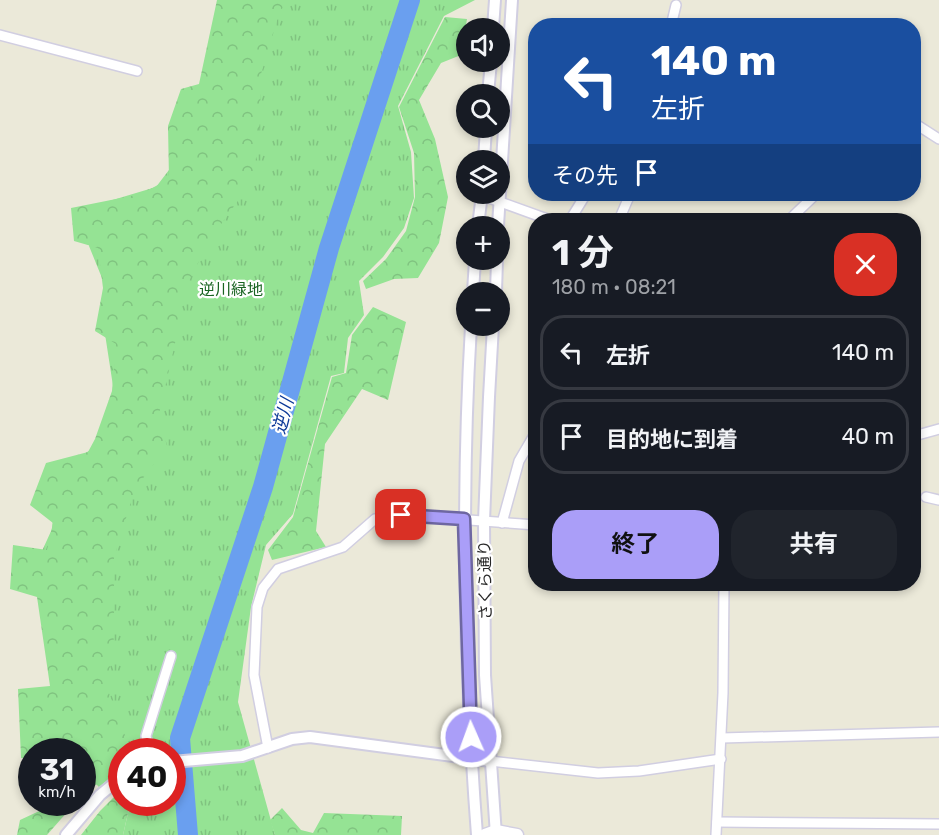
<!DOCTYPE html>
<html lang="ja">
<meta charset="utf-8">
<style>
:root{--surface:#171b24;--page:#20242c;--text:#f1f3f6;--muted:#9ea1a6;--line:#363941;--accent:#aa9ef8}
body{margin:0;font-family:Rubik,"Noto Sans JP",sans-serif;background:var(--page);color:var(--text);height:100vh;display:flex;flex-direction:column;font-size:22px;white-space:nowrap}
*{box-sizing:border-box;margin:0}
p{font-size:20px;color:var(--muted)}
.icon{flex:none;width:33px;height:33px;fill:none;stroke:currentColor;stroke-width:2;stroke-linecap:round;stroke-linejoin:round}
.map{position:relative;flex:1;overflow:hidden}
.side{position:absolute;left:528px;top:213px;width:393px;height:378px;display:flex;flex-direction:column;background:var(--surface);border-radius:24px;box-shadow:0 3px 9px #0003}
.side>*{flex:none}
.banner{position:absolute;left:528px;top:18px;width:393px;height:183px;border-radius:24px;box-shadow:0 3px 9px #0003;background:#1a4fa0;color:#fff;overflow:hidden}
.fabs{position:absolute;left:456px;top:18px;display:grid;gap:12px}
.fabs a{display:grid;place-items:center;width:54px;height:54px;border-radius:50%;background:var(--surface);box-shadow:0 3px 9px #0003;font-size:30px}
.speed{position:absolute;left:18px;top:738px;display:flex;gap:12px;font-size:30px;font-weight:700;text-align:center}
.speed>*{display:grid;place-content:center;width:78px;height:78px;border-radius:50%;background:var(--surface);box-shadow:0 3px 9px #0003;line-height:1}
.speed small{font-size:15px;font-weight:400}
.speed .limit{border:9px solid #d22;background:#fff;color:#111}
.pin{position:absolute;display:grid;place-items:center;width:51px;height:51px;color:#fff;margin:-26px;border-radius:12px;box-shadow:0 3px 9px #0006}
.me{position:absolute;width:66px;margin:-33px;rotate:358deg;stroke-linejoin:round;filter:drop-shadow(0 0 4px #0008)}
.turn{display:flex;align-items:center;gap:21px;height:126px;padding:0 24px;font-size:27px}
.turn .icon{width:78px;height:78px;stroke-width:2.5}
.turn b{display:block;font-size:42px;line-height:51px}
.then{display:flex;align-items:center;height:57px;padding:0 24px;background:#0003;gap:12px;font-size:22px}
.round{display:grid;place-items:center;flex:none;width:63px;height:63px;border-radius:24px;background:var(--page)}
.head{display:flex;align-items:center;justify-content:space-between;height:102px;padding:0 24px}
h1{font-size:36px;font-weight:700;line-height:45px}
.cta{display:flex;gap:12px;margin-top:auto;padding:12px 24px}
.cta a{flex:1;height:69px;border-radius:24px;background:var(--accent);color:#111;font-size:24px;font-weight:700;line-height:69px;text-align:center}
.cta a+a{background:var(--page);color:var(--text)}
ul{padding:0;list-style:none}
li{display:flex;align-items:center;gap:18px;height:75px;margin:0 12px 9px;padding:0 12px;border:3px solid var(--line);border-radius:24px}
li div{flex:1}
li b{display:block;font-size:22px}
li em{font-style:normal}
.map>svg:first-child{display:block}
.grass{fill:url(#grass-tufts)}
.forest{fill:url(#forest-crowns)}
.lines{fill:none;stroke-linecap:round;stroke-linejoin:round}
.river{stroke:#6a9fef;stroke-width:20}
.minor-casing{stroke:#d1cee1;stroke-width:12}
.tertiary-casing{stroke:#d1cee1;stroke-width:14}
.secondary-casing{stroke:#d1cee1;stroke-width:15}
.minor{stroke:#fff;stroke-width:9}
.tertiary{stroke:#fff;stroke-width:10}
.secondary{stroke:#fff;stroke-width:12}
.route-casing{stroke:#6e67a1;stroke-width:15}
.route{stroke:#aa9ef8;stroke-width:10}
.labels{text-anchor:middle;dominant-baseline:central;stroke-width:4.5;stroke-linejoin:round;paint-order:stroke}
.park-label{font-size:16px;fill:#196422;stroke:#fff}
.street-label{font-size:16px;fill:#282828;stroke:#fff}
.water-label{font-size:18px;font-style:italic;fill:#0c3998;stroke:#fff}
</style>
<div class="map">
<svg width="939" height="835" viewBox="0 0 939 835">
<defs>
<pattern id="grass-tufts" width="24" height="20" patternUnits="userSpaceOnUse" patternTransform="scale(1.5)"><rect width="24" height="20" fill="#95e394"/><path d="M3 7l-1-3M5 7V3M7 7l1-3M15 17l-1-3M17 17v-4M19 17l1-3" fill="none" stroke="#80c380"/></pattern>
<pattern id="forest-crowns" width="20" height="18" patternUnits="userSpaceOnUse" patternTransform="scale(1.5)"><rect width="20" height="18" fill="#95e394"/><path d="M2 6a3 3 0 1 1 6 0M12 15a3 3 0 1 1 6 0" fill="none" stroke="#80c380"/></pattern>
</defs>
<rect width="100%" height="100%" fill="#ebe9d9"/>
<polygon class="grass" points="217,0 475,0 444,16 398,106 411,152 414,198 404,228 383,257 359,281 364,315 348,338 344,373 331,376 293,514 266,545 251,607 238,702 275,835 123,835 130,804 172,802 172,752 122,752 121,769 99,787 83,771 82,752 35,752 56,672 42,551 52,529 53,517 66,467 97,445 110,413 113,386 103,321 104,283 89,246 96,205 156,187 172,166 223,27"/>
<g class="forest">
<polygon points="217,0 287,0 279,14 261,74 259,141 254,169 248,187 211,238 184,290 176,339 159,414 167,446 135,489 114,557 114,637 107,688 131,751 122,752 121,767 83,794 82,752 32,752 31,759 21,758 18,689 50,686 37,597 10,589 13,545 47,550 53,523 30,505 46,463 88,452 95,439 112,391 116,344 95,331 103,288 98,248 74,241 71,208 141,194 169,179 168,126 181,89 199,84"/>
<polygon points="445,17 467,19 461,55 441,63 419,100 435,139 448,197 439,243 418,278 394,279 366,289 363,281 386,259 406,231 415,197 414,153 399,107"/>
<polygon points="373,307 406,322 388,400 362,389 325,444 316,531 326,547 272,560 268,550 293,517 332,377 346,373 352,335"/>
<polygon points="121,790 122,802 136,803 130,804 123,835 81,835 100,811"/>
<polygon points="50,803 75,803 47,835 17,835 20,820 50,806"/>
<polygon points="282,808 301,830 313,833 324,813 402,816 401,835 275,835 270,820"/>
</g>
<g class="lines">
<polyline class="river" points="188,835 180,738 263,487 329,248 410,0"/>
<g class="minor-casing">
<g id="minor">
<polyline points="671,26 676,5"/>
<polyline points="0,35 137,71"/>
<polyline points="914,123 939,139"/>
<polyline points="713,194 717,194"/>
<polyline points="481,195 550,220"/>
<polyline points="570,220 586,194"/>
<polyline points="619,220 628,199"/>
<polyline points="789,220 816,194"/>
<polyline points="914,436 939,429"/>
<polyline points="926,497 939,500"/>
<polyline points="502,523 519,461 533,437"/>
<polyline points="722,738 939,732"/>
<polyline points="268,748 254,675 257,607 263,588 278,569 343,547 375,519 401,515 536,525"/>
<polyline points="150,752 146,736 171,656"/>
<polyline points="490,761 598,773 639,771 721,759"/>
<polyline points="717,822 939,824"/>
<polyline points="716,835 723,693 724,584"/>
</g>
</g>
<g class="tertiary-casing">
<g id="tertiary">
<polyline points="493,28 495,0"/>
<polyline points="488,94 491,62"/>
<polyline points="484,160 486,128"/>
<polyline points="478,226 482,194"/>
<polyline points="498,226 512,0"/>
<polyline points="473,292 475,260"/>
<polyline points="496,292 497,260"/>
<path d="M471,326C461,495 464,665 477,835"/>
<polyline points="493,326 489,397 484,521 485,675 496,835"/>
<polyline points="172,762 242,756 292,739 310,737 490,761"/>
<polyline points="66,835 100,795 122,777"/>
</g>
</g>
<g class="secondary-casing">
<polyline id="secondary" points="485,835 496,831 517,835"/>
</g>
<use href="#minor" class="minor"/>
<use href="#tertiary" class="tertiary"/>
<use href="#secondary" class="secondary"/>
</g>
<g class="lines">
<g class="route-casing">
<polyline id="route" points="401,515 464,519 471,737"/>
</g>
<use href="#route" class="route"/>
</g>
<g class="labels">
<g class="park-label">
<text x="231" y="289">逆川緑地</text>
</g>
<g class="street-label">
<text transform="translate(485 580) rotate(-91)">さくら通り</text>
</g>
<g class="water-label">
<text transform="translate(283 416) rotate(-75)">逆川</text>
</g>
</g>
</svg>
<div class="fabs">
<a><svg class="icon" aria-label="sound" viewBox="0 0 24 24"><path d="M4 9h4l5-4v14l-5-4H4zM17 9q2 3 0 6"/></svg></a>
<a><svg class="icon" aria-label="search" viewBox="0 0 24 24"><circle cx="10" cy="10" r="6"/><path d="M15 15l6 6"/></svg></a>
<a><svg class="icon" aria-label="layers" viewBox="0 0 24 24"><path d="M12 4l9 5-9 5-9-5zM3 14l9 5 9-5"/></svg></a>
<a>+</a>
<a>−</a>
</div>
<div class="speed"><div>31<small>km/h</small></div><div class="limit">40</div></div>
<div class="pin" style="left:401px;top:515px;background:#d93025"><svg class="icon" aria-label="arrive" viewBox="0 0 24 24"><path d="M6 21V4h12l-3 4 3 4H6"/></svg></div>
<svg class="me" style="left:471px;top:737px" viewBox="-20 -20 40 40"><circle r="17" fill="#aa9ef8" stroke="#fff" stroke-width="3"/><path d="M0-11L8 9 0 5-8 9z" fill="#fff"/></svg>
<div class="banner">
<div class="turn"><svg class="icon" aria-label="left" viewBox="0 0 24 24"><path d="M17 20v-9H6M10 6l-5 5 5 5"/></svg><div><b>140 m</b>左折</div></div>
<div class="then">その先<svg class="icon" aria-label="arrive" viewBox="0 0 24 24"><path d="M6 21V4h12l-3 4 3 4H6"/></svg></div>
</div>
<section class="side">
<div class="head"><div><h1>1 分</h1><p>180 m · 08:21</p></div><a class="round" style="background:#d93025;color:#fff"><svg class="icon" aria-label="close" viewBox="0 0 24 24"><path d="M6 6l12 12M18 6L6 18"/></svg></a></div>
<ul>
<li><svg class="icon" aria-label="left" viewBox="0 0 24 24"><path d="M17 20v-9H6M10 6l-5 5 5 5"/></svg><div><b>左折</b></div><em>140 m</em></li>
<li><svg class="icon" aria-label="arrive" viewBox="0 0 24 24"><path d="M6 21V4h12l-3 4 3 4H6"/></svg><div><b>目的地に到着</b></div><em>40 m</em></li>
</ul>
<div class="cta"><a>終了</a><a>共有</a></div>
</section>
</div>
